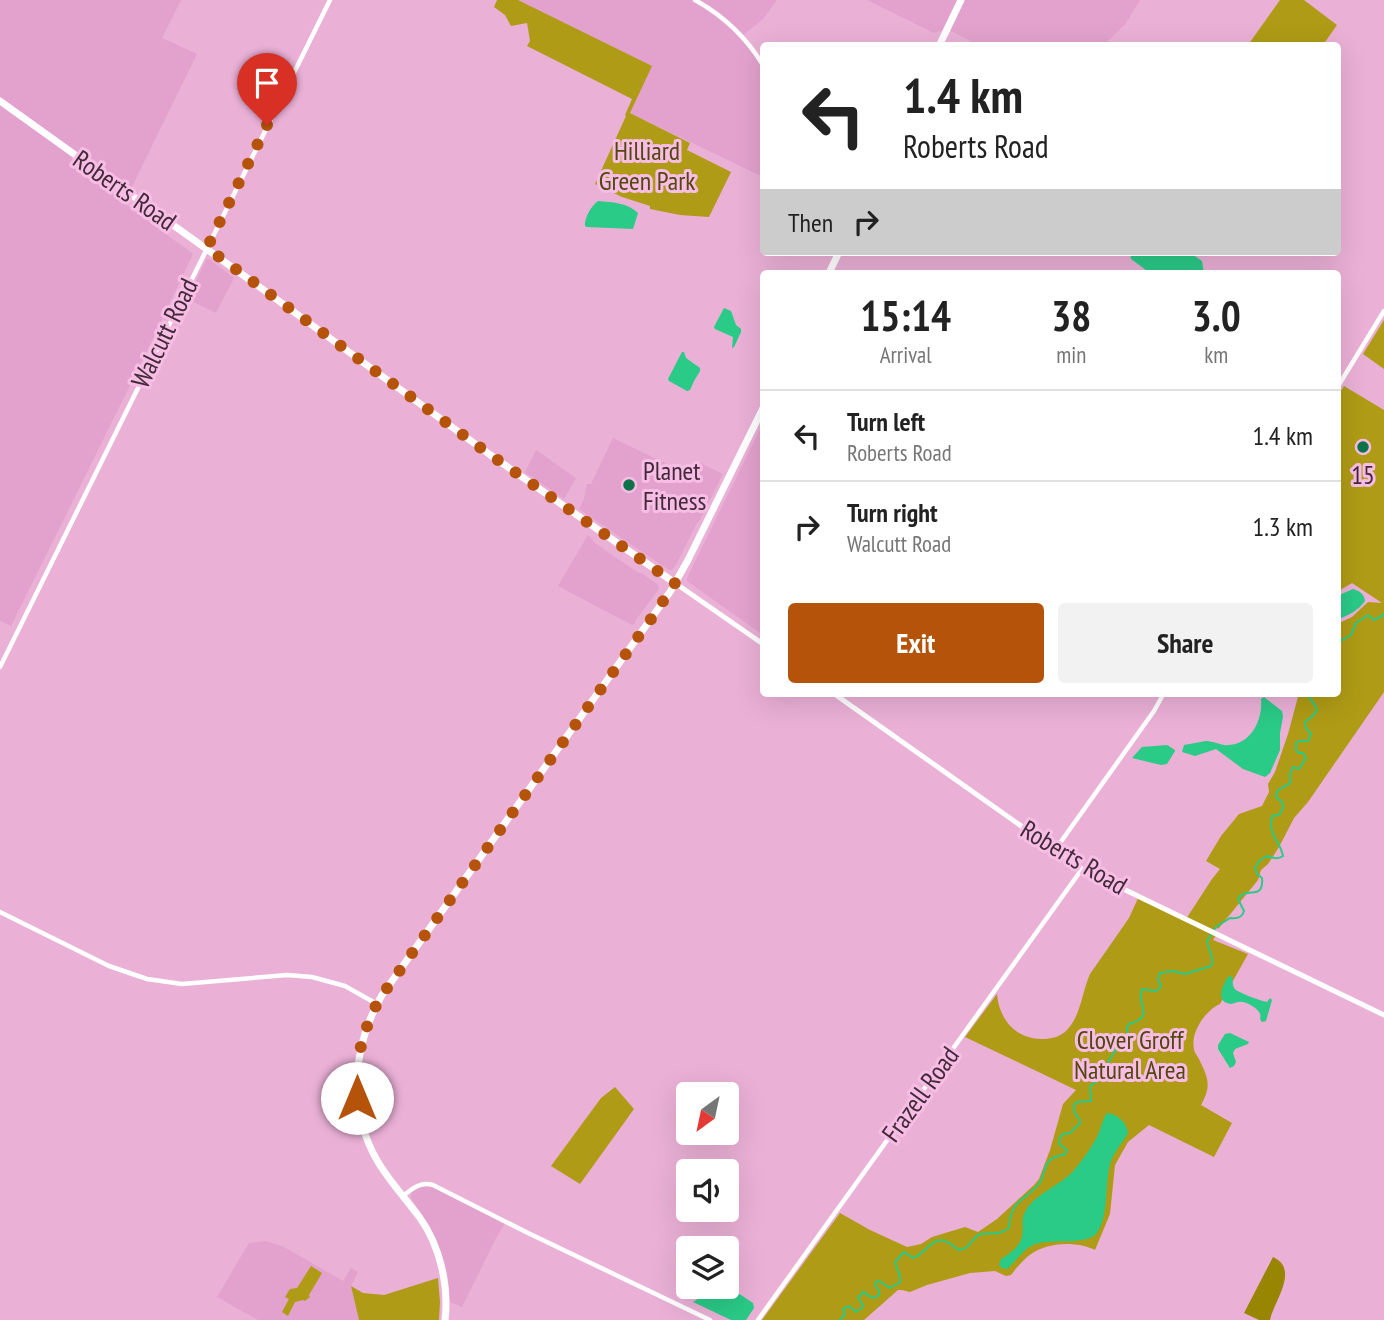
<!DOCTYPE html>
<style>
:root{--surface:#fff;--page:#f2f2f2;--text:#222;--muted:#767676;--line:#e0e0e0;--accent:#b45309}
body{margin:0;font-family:"PT Sans Narrow",sans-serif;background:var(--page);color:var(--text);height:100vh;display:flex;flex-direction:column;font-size:26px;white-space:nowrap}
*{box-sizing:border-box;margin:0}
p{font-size:23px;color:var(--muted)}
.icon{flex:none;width:38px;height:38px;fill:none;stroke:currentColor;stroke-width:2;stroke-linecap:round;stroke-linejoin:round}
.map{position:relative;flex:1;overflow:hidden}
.side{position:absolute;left:760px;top:270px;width:581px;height:427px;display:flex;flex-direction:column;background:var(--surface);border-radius:7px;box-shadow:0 7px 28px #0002}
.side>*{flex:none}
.banner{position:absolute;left:760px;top:42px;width:581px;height:214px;border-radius:7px;box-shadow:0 7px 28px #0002;background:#fff;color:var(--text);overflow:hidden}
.needle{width:46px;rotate:213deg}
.buttons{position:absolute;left:676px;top:1082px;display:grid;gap:14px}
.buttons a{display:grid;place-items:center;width:63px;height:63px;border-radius:7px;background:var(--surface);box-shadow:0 7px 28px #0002;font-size:35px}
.pin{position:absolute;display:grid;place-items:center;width:60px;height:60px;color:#fff;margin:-72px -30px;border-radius:50% 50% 50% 0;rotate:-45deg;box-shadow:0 0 7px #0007}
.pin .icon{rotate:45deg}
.me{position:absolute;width:77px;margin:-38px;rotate:0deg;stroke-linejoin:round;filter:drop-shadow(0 0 5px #0008)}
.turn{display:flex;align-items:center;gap:24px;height:147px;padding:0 28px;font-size:32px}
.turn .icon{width:91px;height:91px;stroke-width:2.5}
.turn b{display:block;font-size:49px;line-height:60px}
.then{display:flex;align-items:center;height:66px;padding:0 28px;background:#0003;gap:14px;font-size:26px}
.eta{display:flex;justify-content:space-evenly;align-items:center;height:119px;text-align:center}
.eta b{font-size:42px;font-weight:700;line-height:49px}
.button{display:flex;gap:14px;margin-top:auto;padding:14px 28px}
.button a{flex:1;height:80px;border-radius:7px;background:var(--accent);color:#fff;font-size:28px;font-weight:700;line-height:80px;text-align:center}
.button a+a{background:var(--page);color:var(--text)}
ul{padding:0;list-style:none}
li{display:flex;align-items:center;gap:21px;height:91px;padding:0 28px;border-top:2px solid var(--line)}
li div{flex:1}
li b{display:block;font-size:26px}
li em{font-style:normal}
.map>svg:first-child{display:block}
.built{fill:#e2a2cd}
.green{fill:#af9b15}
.forest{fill:#988602}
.water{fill:#2aca87}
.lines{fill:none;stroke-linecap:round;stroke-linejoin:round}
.stream{stroke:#2aca87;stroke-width:2}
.tertiary{stroke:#fff;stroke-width:4.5}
.secondary{stroke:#fff;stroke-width:5}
.primary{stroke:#fff;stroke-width:7}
.route{stroke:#b45309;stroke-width:12;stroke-dasharray:0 21.6}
.poi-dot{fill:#0d734a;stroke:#f8bde4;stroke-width:2.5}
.labels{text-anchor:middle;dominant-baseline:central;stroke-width:6;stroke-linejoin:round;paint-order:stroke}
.park-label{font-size:26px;fill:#52480d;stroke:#f8bde4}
.street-label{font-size:26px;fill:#412a3a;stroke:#f8bde4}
.poi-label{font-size:26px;fill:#412a3a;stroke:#f8bde4;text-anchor:start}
</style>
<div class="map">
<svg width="1384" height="1320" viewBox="0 0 1384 1320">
<rect width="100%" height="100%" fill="#eab0d6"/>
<g class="built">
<polygon points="0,0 181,0 162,38 197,54 124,203 193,254 147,351 11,626 0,621"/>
<polygon points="518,0 777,0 763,19 742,36 763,65 763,177 630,113 651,66"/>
<polygon points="867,0 1140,0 1126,23 1103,46 979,45 947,29 934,33"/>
<polygon points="209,259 234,278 216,313 187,299 206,260"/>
<polygon points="763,423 763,635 687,581 687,578"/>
<polygon points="613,438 692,476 700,463 723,474 700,520 697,523 677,563 672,570 669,570 579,509 584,499 587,484 591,484"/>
<polygon points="536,450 576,478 564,499 525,472"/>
<polygon points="588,535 595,543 637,572 643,574 658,585 659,589 635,621 635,624 632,625 558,586"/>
<polygon points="425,1185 431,1186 505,1223 496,1238 462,1307 450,1302 448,1279 444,1259 428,1224 411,1198 412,1192"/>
<polygon points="266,1241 284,1247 343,1281 351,1268 358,1272 351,1286 359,1320 258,1320 217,1297 249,1243"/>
</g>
<g class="green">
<polygon points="497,0 518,0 652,66 630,113 690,143 687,150 731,172 709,217 680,215 650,209 650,206 622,197 595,184 626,116 625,115 632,99 527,46 530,41 527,23 511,26 505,15 494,7"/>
<polygon points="1280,0 1304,0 1337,25 1323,45 1248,45"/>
<polygon points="1384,320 1384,369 1363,354"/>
<path d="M1344,386L1384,410V692L1308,802L1294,818L1279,847L1268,864L1261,870L1258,880L1219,928L1210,930L1217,934L1213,940L1248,954L1220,1004C1206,1010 1190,1032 1194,1049C1194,1052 1197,1055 1199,1059C1208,1078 1212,1085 1201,1105L1232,1123L1214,1157L1149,1125L1128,1142L1115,1165L1110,1214L1095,1250C1077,1241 1048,1242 1031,1254C1023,1260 1017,1267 1011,1275L1006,1276L995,1271L970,1273L927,1285L910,1292L902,1290H898L864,1320H762L840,1213L870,1230L907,1247L921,1244L932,1237L965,1227L978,1232L997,1219L1034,1185L1039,1179L1050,1150L1063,1104L1076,1090L965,1037L997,994C999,1019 1015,1039 1042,1039C1051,1039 1060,1037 1067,1030C1081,1015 1082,992 1090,974L1129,918L1139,896L1186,919L1212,879L1220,869L1206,861L1221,836L1239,814L1262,806L1269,792L1268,784L1275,772L1288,734L1299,693H1337V624L1352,617L1368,602L1382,603L1352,583L1337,592V397Z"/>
<polygon points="615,1087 634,1109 580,1184 551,1166 601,1098"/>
<polygon points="311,1266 322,1273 309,1295 310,1297 305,1301 303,1300 295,1302 288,1316 282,1312 289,1299 285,1297 290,1289 297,1288"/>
<polygon points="438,1278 440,1302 439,1320 359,1320 351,1286 363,1293 384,1295"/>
</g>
<path class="forest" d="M1273,1257C1300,1269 1274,1301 1270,1320H1259L1244,1313Z"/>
<g class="water">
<path d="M598,201C612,202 628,203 638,213L633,229L587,227L585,226C584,218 592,205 598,201Z"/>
<polygon points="1130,252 1189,252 1202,261 1204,273 1150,273 1131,259"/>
<polygon points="724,308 731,311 736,325 741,329 741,332 734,347 732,348 733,337 715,329 714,327"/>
<polygon points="682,352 684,352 686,358 700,368 700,371 694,381 690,390 687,391 669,381 668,379"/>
<path d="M1353,589C1360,591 1364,594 1365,601C1358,611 1348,615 1337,620V596Z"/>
<path d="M1264,697L1282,711L1283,717L1280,733V750L1270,773L1265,777L1243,769L1216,749L1195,756L1182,752L1184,745C1191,744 1199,742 1206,741C1214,741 1221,746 1229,745C1251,744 1263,720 1261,699Z"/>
<polygon points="1167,745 1175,750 1175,751 1167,764 1161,765 1132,758 1142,747"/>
<path d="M1232,976C1233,980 1232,984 1234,988C1236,992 1261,1001 1267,1002L1270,998L1272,1000L1266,1021L1262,1022L1260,1019C1260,1018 1261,1016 1260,1014C1259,1009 1247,1002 1242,1002C1238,1001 1234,1004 1231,1004C1214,1002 1223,985 1228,977Z"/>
<polygon points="1230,1033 1249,1042 1248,1044 1235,1049 1233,1053 1236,1062 1234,1066 1230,1068 1218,1049 1218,1045 1225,1034"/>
<path d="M1107,1113C1118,1114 1127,1123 1128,1133C1123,1143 1115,1150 1111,1161C1104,1181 1110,1220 1095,1235C1083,1246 1047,1237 1031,1246C1022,1251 1015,1262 1007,1269L1002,1268L999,1265L1001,1259C1009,1254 1020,1247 1022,1236C1024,1227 1020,1219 1026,1210C1036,1193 1062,1185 1075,1169C1083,1159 1091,1148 1097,1137C1101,1129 1102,1120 1107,1113Z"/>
<polygon points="726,1285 753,1303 754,1308 746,1320 731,1320 693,1302 718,1286"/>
</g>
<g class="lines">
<g class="stream">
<polyline points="1337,638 1343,640 1351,635 1356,623 1368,615 1374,620 1382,616 1384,613"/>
<path d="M840,1320L845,1314L843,1309L849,1306L856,1312L862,1308L863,1305L858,1298L863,1292C871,1296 871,1301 879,1295V1291L875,1285L876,1282L879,1281L890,1288L900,1282V1277L895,1262L904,1252L913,1258C926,1254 933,1233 949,1243C953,1245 955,1248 959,1250C972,1248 971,1237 981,1234C993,1232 996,1237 1009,1228C1010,1198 1028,1200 1040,1182C1044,1176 1044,1167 1049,1161C1053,1156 1060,1156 1065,1154L1067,1150L1059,1144L1060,1137L1063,1134L1070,1133L1080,1123V1120L1074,1112V1105L1077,1102L1091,1101L1090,1086L1105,1076L1108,1071V1062L1116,1049L1128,1046L1127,1028L1129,1024C1157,1016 1135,1006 1142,989L1155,991L1158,990L1161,986L1158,979L1160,973L1173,971L1185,974L1211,966C1215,958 1208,950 1207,941L1216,927L1230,918C1237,919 1242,918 1244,911L1238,899C1246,885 1264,902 1262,878L1257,874L1255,868L1259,861L1267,856C1272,858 1278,860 1283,856C1279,838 1268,837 1272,816L1279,815L1283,808L1282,802L1276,797C1276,787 1285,788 1290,783V773L1293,767L1299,769L1306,758L1303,753H1299L1296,750V743L1299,741H1308L1311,734L1306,728L1305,722C1325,707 1315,710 1307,693"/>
</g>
<g class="tertiary">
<path d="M695,0C724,16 746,37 763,65"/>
<polyline points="1337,388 1384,311"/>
<polyline points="0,667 330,0"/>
<polyline points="1055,850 1154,711 1164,693"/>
<polyline points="0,912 109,966 147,979 182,984 287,975 312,977 345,986 377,1004"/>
<path d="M403,1196C412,1189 420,1181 433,1185L528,1233L710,1320"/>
<polyline points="758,1320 1082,869"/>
</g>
<g class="secondary">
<polyline points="675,583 763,644"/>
<polyline points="833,693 1082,869 1384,1015"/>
</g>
<g class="primary">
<polyline points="939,46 961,0"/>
<polyline points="0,101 261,288 489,454 675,583"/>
<polyline points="829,273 839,252"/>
<path d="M445,1320C449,1286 440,1246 420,1218C406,1199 390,1182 378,1162C347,1109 352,1047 382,995L670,592L688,560L763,408"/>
</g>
</g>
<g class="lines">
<path class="route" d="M267,125L207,248L489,454L675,583L656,612L380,998C362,1032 355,1059 357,1098"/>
</g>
<g class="poi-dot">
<circle cx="1363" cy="447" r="7"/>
<circle cx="629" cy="485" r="7"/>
</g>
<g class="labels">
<g class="park-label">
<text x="647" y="150">Hilliard<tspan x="647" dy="30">Green Park</tspan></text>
<text x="1130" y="1039">Clover Groff<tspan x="1130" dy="30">Natural Area</tspan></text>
</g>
<g class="street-label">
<text transform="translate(125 190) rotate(35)">Roberts Road</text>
<text transform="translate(164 333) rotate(-64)">Walcutt Road</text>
<text transform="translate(1074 857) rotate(31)">Roberts Road</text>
<text transform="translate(920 1094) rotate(-54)">Frazell Road</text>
</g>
<g class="poi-label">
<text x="643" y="470">Planet<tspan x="643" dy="30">Fitness</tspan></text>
<text x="1363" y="474" text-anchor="middle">15</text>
</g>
</g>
</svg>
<div class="buttons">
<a><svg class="needle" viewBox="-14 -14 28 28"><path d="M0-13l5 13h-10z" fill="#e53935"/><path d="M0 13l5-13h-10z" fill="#767676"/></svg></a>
<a><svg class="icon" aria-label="sound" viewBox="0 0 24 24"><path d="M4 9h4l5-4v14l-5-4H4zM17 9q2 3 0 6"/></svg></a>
<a><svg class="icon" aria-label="layers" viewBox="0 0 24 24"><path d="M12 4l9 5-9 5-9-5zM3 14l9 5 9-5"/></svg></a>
</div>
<div class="pin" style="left:267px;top:125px;background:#d93025"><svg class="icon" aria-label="arrive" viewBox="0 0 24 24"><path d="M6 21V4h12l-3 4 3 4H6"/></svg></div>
<svg class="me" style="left:357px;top:1098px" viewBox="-20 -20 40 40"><circle r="19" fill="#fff"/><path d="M0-13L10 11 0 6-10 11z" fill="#b45309"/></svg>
<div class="banner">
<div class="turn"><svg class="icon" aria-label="left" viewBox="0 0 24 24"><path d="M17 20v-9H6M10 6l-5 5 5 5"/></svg><div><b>1.4 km</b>Roberts Road</div></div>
<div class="then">Then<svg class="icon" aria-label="right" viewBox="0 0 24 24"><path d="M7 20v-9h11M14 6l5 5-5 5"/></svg></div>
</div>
<section class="side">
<div class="eta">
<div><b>15:14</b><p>Arrival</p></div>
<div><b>38</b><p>min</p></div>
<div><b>3.0</b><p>km</p></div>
</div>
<ul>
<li><svg class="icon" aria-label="left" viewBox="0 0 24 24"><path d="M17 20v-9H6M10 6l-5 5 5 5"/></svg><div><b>Turn left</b><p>Roberts Road</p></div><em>1.4 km</em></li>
<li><svg class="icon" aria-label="right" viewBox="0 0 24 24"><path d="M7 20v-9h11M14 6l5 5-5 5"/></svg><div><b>Turn right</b><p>Walcutt Road</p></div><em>1.3 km</em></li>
</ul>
<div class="button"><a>Exit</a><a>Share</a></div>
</section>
</div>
